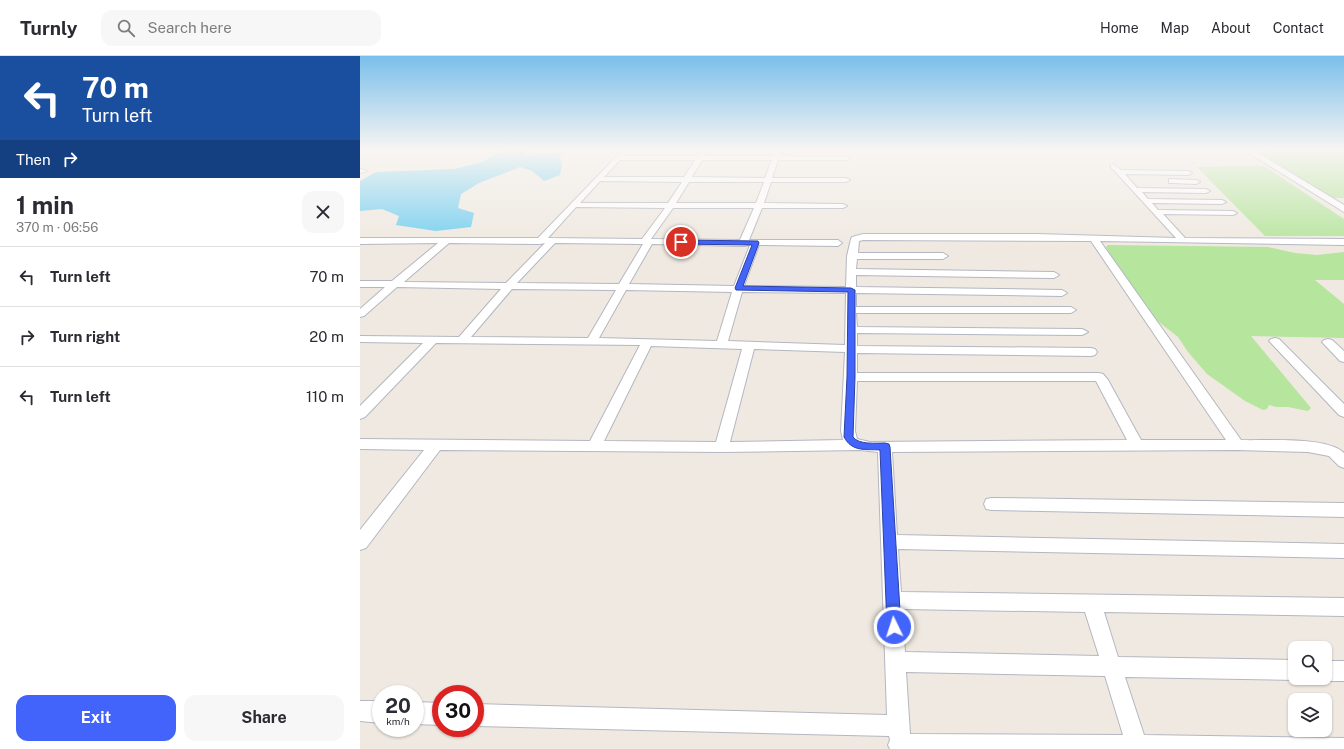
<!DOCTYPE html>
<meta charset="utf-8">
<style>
:root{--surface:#fff;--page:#f7f7f7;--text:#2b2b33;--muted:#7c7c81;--line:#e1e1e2;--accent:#4264fb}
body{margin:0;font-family:"Public Sans",sans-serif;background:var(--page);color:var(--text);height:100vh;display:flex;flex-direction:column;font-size:15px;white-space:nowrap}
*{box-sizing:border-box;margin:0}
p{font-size:13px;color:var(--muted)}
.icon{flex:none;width:22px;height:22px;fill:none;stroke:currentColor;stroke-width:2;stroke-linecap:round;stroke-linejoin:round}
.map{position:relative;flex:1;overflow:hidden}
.panel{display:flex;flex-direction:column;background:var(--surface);width:360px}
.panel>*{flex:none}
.hud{background:#1a4fa0;color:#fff;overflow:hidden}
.tools{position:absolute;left:928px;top:585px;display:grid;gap:8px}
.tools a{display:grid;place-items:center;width:44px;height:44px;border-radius:8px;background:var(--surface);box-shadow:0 1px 3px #0004;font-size:20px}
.speed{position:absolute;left:12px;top:629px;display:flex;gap:8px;font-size:20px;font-weight:700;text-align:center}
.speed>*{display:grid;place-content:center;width:52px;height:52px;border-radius:50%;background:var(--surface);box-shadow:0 1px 3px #0004;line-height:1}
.speed small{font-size:10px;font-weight:400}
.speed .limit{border:6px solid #d22;background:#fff;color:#111}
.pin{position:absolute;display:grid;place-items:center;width:34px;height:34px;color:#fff;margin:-17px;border:2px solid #fff;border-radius:50%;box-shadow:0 1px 4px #0007}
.me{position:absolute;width:44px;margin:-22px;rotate:356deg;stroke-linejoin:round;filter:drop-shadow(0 0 3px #0008)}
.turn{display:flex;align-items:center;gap:14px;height:84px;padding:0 16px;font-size:18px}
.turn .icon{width:52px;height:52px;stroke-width:2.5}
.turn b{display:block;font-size:28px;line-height:34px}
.then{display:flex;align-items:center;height:38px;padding:0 16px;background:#0003;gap:8px;font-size:15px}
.round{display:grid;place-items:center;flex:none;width:42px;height:42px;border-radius:12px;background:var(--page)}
.headline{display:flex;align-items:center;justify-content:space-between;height:68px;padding:0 16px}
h1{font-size:24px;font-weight:700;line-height:30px}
.action{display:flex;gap:8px;margin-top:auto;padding:8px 16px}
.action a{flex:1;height:46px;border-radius:12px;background:var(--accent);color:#fff;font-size:16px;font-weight:700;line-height:46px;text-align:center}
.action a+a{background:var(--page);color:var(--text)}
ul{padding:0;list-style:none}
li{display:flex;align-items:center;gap:12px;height:60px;padding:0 16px;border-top:1px solid var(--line)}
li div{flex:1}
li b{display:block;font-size:15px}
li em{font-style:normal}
header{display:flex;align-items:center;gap:24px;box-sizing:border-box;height:56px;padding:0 20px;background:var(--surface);border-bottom:1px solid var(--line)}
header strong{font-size:19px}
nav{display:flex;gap:22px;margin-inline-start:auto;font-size:14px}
.search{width:280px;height:36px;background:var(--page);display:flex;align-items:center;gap:10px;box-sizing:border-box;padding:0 14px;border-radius:12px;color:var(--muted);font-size:15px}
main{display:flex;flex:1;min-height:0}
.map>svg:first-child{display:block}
.green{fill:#b6e59e}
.water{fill:#75cff0}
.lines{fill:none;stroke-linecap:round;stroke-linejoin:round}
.minor-casing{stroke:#b4b7c1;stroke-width:2}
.tertiary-casing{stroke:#b4b7c1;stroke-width:2}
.minor{fill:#fff;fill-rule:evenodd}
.tertiary{fill:#fff;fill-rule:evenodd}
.route{fill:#4264fb;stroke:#2b41a3}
</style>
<header>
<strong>Turnly</strong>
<div class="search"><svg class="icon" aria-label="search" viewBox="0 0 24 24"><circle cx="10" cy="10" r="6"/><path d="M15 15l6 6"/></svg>Search here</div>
<nav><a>Home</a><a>Map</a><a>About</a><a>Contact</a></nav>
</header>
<main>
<section class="panel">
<div class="hud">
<div class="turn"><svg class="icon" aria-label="left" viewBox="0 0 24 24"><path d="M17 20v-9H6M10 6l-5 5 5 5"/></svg><div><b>70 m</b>Turn left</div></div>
<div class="then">Then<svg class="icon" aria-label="right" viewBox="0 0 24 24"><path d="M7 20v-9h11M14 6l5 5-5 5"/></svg></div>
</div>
<div class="headline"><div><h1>1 min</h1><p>370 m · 06:56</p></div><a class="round"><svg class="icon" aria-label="close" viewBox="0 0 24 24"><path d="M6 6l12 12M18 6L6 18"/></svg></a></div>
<ul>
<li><svg class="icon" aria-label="left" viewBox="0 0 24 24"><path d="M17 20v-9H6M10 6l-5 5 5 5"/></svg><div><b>Turn left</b></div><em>70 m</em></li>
<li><svg class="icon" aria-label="right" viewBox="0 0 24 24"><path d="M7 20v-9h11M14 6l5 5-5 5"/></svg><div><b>Turn right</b></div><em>20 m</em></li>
<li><svg class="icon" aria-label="left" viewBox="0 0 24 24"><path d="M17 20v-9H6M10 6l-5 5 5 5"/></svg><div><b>Turn left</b></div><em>110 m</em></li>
</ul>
<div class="action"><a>Exit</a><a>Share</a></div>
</section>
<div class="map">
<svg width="984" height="693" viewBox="0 0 984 693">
<rect width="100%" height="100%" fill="#efe9e1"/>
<g class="green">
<polygon points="896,94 984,94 984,142 973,142"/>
<polygon points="904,110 984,163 984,180 905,180 837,111"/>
<polygon points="748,189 908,191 935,197 957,199 984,196 984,224 955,224 984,248 984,282 891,280 951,352 948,355 928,351 916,351 909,349 907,353 903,354 885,345 847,318 828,296 818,281 795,263 748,195 746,191"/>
</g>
<polygon class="water" points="144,94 166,94 166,99 204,96 199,100 202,108 200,119 184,125 172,115 160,111 119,127 101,138 98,152 114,157 111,171 76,175 36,169 39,160 22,153 0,155 0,125 16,116 94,113 122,106"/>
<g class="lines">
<g class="minor-casing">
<g id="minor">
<path d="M264,94L267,96L264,100H338L343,95L346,97L344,100H413L416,94H420L421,95L420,100L489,101V103L487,104H418L412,122H486L490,124L486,126H411L404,147L483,148L487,150L483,152H402L389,184H478L482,187L478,190L399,189L384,230L486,231L487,200L491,183L492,181L503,178H677L816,182L751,111L750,110L753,108L761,114L828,115L832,117L828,119L765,118L777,132L846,133L850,135L846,137L782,136L788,143L862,144L866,146L862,148L792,147L798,154L873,155L877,157L873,159L803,158L825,182L984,183V189L740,185L881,384C906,385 967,380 984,397V412L979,410L969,400L948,396L877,394L532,396L537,479L984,488V502L538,493L541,536L984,542V560L744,556L758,601L935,604V622H940L935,624L765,621L784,679L984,682V693H530L528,689L530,684L529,680L115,670V648L527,659L518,396L500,394L362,396L80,394L6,492L0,494V474L64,394L0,393V383L230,385L280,289L76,287L5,361L0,363V350L63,287L0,286V280L99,281L141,233L37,231L4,260L0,261V253L25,231H0V225H32L78,187L0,188V182H178L256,101ZM260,104H335L324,121H244ZM342,104H412L405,122L332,121ZM240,125L322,126L308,147H220ZM329,126H404L396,147H316ZM216,151L305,152L282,183L188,182ZM313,152H394L380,184L291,183ZM503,184L731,185L866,384H781L748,324L743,318L739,317H497V297L731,300L735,299L737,296L735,293L731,292L497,290V277L722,279L728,276L722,273L497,271L496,257H711L716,254L711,251H496V237L702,240L707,237L702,234L496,231V219L694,222L699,219L694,216L496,213L497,203H583L588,200L583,197H498L499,185ZM89,187L180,188L185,187L146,227L44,226ZM195,187L282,188H283L259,228L157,227ZM292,188L383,190L390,189L374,230L269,228ZM152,233L256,234L228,282L111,281ZM266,234L372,236L357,285L239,282ZM382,236L486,237L485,289L368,285ZM291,290L382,293L356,386L244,385ZM394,293L485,296L481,375L483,384L370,386ZM497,325H736L767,384L510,386L497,383L495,375ZM542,553L725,556L739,600L545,596ZM546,616L745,620L763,679L550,678Z"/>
<polygon points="0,113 5,114 7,115 0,117"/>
<polygon points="809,123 836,124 840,126 836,128 812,127 809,127"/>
<polygon points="915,282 919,283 984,348 984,361 979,359 911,287 909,285 911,283"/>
<polygon points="968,283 972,284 984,295 984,306 980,305 962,286 964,284"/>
<polygon points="632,442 984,447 984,461 632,454 626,453 624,448 626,443"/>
<polygon points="965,605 984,605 984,625 965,625 958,622 965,622"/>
<polygon points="0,645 21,645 21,667 0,665"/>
<polygon points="55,646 81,647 81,669 55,668"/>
</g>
</g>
<g class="tertiary-casing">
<polygon id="tertiary" points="884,94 893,94 984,149 984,156"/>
</g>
<use href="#minor" class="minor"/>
<use href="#tertiary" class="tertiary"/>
</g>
<linearGradient id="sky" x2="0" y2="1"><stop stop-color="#7abfeb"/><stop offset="0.49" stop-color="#f8f5f2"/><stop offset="1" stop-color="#f8f5f2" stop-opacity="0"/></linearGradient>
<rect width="984" height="191" fill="url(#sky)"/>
<path class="route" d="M321,184L398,185L399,187L383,230L491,232L495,234V321L493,381C499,389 516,387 525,387L529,388L530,391L541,571L539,576L534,578L529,576L527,571L520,394C505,393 492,396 484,381L487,321L488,236L376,234L375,232L392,189L318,188V185Z"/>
</svg>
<div class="tools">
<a><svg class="icon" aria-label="search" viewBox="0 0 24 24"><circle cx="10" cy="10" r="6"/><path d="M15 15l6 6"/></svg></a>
<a><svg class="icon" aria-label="layers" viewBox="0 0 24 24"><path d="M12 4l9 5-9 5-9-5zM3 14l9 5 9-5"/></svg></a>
</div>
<div class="speed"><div>20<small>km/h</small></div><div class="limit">30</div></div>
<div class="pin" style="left:321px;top:186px;background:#d93025"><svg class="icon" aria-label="arrive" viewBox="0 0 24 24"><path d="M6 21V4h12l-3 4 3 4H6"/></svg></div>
<svg class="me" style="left:534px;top:571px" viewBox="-20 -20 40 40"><circle r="17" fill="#4264fb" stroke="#fff" stroke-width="3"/><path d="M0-11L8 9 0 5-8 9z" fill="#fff"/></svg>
</div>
</main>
